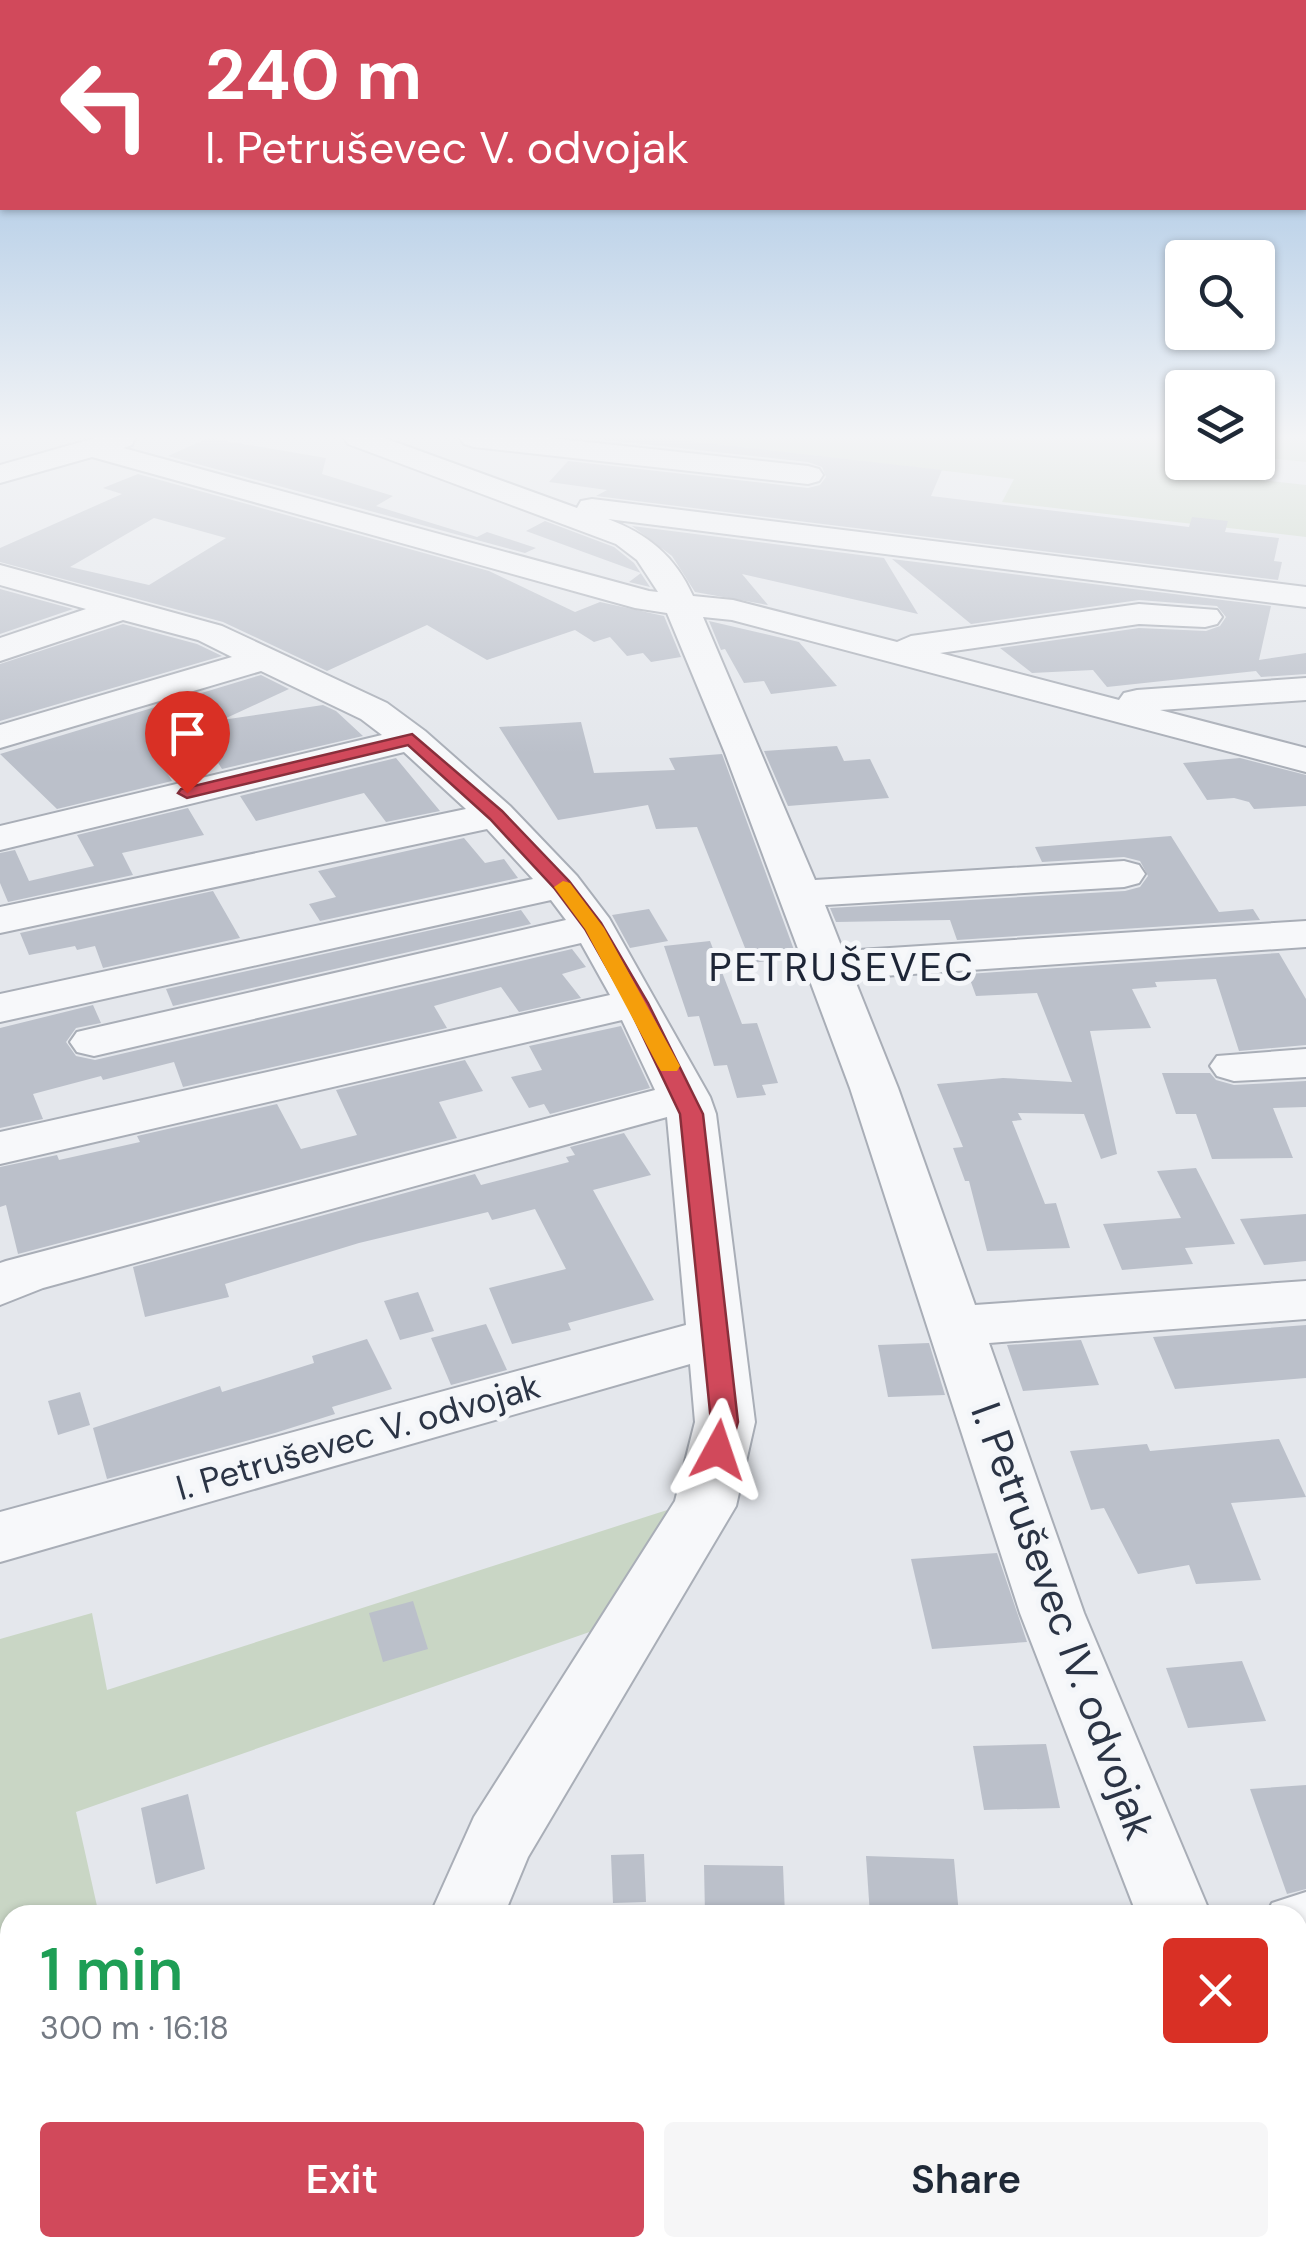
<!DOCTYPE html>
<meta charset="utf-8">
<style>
:root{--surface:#fff;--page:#f6f6f7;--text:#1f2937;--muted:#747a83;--accent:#d1495b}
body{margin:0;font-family:"DM Sans",sans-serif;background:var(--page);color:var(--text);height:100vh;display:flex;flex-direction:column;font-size:38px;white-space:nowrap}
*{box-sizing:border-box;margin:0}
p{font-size:32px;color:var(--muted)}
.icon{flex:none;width:55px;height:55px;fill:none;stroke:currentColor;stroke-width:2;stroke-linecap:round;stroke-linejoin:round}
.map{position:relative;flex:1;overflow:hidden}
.sheet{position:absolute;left:0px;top:1905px;width:1308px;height:352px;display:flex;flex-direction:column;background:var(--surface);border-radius:30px 30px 0 0;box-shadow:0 2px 8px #0004}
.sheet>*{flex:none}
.banner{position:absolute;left:0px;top:0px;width:1308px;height:210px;box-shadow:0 2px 8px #0004;background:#d1495b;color:#fff;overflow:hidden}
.fabs{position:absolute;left:1165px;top:240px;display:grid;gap:20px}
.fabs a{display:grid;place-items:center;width:110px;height:110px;border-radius:10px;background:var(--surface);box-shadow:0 2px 8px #0004;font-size:50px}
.pin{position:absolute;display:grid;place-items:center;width:85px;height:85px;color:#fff;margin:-102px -42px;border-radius:50% 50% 50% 0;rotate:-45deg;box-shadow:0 0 10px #0007}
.pin .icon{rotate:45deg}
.me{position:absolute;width:110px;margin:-55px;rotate:5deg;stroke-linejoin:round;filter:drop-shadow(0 0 8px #0008)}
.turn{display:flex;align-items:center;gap:35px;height:210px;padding:0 40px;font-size:45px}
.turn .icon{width:130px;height:130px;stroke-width:2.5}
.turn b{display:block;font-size:70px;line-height:85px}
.round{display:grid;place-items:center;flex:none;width:105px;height:105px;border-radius:10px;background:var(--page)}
.head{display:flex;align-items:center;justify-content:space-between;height:170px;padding:0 40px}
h1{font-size:60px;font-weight:600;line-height:75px;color:#1e9e55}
.primary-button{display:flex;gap:20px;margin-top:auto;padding:20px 40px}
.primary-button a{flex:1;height:115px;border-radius:10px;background:var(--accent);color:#fff;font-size:40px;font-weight:600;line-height:115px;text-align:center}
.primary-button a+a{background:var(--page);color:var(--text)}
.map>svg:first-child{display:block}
.green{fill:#c9d6c5}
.building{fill:#bbc0ca;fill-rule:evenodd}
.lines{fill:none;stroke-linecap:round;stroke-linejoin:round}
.minor-casing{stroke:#a9aeb7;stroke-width:4}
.minor{fill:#f7f8fa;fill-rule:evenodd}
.route{fill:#d1495b;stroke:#882f3b;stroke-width:2.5}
.slow{fill:#f59e0b}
.labels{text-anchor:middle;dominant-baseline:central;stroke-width:10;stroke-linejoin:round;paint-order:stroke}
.street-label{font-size:35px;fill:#2b3445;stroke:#f4f6f9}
.quarter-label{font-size:40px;letter-spacing:2.5px;fill:#1d2536;stroke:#f4f6f9}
.near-street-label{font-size:42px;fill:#2b3445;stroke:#f4f6f9}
</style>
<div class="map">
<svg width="1306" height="2256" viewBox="0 0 1306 2256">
<rect width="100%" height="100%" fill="#e4e7ec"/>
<g class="green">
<polygon points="668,438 1182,438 1182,462 1209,463 1208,474 1306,485 1306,537 1002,502 1014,479"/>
<polygon points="1258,438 1306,438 1306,462 1258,457"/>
<polygon points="689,1503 621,1621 76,1812 99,1915 10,1915 10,1951 0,1955 0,1639 92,1613 107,1690"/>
</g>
<g class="building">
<polygon points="208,438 326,458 322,474 393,496 376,506 477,537 487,532 536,548 525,553 168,456"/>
<polygon points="588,438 665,438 942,470 931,496 1189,527 1192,517 1228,521 1225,532 1279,538 1274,561 1282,562 1278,580 596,496 607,490 549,482 568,461 808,488 820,485 826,477 822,467 808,462"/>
<path d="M138,474L489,571L575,612L600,602L664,616L681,657L651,662L643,653L627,656L610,637L594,642L575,630L487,660L427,625L327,671L223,622L0,562V548L122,494L103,488ZM154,518L226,538L149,585L70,567Z"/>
<polygon points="545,521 614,547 634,563 650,587 629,582 641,573 526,531"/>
<polygon points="632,526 884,558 918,614 742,574 768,605 695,592 672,556"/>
<polygon points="892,559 1271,606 1259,660 1306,653 1306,674 1261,677 1256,671 1107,687 1093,670 1032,673 1000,648 1139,628 1206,631 1220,626 1226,617 1217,606 1139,600 971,624"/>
<polygon points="0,589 73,609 0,634"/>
<polygon points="709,621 799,642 837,686 771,694 764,681 744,683 725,649 721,650"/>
<polygon points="123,624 197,644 222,656 0,721 0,664"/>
<polygon points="261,675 289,689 222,720 323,705 336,711 363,736 222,769 192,722 152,747 172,781 57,809 0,754"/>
<polygon points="581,722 594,773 675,770 669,758 722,754 797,958 751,963 697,827 656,829 648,805 558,820 499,727"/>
<polygon points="837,746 844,761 870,759 889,798 788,806 764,751"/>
<polygon points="396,758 440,811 386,822 364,793 256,821 240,796"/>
<polygon points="1240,758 1306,775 1306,806 1254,809 1249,802 1234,798 1207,800 1183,763"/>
<polygon points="188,808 204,835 122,853 133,875 8,902 0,883 0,853 15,850 29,881 94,866 77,835"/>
<polygon points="1171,836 1219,912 1253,909 1260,920 957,940 950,920 836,922 830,908 1125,891 1140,887 1148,876 1140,861 1124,857 1042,862 1035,847"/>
<polygon points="464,838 485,863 504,859 518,878 320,921 309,904 336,897 318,871"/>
<polygon points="213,891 240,938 103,968 95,946 77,950 75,946 29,955 20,933"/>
<polygon points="649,909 668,941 630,948 612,915"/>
<polygon points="521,910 531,924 173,1006 166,989"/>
<polygon points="710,941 742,1024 757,1023 778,1083 762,1085 766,1095 737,1098 727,1065 714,1066 699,1016 688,1017 664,946"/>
<polygon points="572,949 586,967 562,974 581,998 519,1012 501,987 434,1006 447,1028 183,1087 174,1062 103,1080 101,1076 33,1094 43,1119 0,1128 0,1028 93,1005 101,1023 76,1028 66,1042 76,1056 95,1060"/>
<polygon points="1279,953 1306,999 1306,1045 1239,1051 1216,979 1155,982 1157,987 1132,989 1151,1028 1090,1031 1117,1154 1101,1159 1084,1114 1018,1113 1022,1120 1012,1121 1045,1204 1056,1203 1070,1248 987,1251 969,1181 965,1181 953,1148 963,1147 937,1084 1003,1078 1072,1082 1037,993 976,996 968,974"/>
<polygon points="621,1026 650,1088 550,1114 544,1104 529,1108 511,1077 542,1070 529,1046"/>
<polygon points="465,1060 483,1091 439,1102 457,1138 18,1254 6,1205 0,1207 0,1167 57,1155 59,1160 140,1142 137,1136 277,1104 301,1149 357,1135 336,1090"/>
<polygon points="1162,1073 1210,1073 1216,1080 1234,1085 1306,1081 1306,1107 1273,1108 1293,1158 1212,1159 1196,1114 1176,1114"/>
<polygon points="624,1133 651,1175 593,1190 654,1300 568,1323 571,1330 512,1344 489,1288 566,1269 535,1209 492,1220 488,1212 359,1243 225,1284 229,1297 145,1317 133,1267 475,1174 481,1185 569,1162 566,1157 575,1155 570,1147"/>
<polygon points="1196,1168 1235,1244 1185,1248 1193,1264 1122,1270 1103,1224 1181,1218 1157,1171"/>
<polygon points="1306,1214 1306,1261 1264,1265 1240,1219"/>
<polygon points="418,1292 434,1331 400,1340 384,1301"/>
<polygon points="486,1324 507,1370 451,1385 431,1338"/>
<polygon points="1306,1325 1306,1378 1257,1382 1175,1389 1153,1337"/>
<polygon points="367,1339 392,1389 332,1407 335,1414 275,1433 107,1479 93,1428 220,1386 222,1392 314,1363 312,1356"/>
<polygon points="1081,1340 1099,1385 1023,1391 1007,1345"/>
<polygon points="929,1343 945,1395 888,1397 878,1345"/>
<polygon points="80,1392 90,1425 58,1435 48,1401"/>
<polygon points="1279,1439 1306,1497 1231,1503 1261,1580 1196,1584 1189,1565 1138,1574 1104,1508 1091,1510 1070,1451 1147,1444 1150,1451"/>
<polygon points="997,1553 1027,1642 932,1649 911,1559"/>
<polygon points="413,1601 428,1649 383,1662 369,1613"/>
<polygon points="1242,1661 1266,1721 1188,1728 1166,1668"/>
<polygon points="1046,1744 1060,1808 984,1810 973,1746"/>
<polygon points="1306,1785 1306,1889 1287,1894 1250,1789"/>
<polygon points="188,1794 205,1869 156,1884 141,1808"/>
<polygon points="644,1854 646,1902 613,1903 611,1855"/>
<polygon points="866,1856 954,1859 959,1915 870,1915"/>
<polygon points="704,1865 783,1866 785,1915 705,1915"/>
</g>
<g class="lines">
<g class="minor-casing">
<g id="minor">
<path d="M95,438H135L132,445L123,448L649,591L658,592L637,560L616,544L348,444L344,438H384L577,508L581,501L592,499L1306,587V607L608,519C648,534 675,556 693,596L733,600L897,642L911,636L1139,604L1217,610L1222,617L1217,624L1205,627L1139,624L940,653L1119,700L1124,693L1137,690L1306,678V700L1160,710L1306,748V772L732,620L703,617L815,880L1124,861L1139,865L1145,874L1139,883L1124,887L825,905L843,951L1306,921V947L854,978L898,1088L975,1305L1306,1281V1319L989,1343L1084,1613L1211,1915H1137L1020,1613L850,1088L725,753L667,613L635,608L92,457L0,483V465Z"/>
<polygon points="460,438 550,438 808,466 819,469 823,475 819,481 808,484 474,447 464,444"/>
<polygon points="0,565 222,626 387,703 425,731 510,806 577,876 609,918 710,1097 716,1114 755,1422 736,1506 528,1857 504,1915 430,1915 474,1817 675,1501 695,1422 690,1364 0,1562 0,1512 686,1325 667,1117 43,1288 0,1305 0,1263 6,1261 655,1090 622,1020 0,1164 0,1132 610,995 581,943 94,1056 77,1052 70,1042 77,1032 94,1028 566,920 551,900 0,1022 0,994 533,879 487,829 0,933 0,907 466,809 404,752 0,850 0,826 382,735 361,719 261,671 0,748 0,725 232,657 198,640 123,620 0,661 0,638 86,609 0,585"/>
<polygon points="1306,1049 1306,1077 1234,1081 1217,1076 1210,1066 1217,1056"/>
<polygon points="1306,1892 1306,1962 1298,1963 1298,1915 1266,1915 1272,1903"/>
<polygon points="1306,2106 1306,2256 1287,2256 1275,2248 1298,2248 1298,2108"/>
<polygon points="314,2248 398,2248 396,2256 312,2256"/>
</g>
</g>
<use href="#minor" class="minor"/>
</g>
<linearGradient id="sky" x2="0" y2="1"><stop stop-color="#8bb4dd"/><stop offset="0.58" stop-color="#f3f4f6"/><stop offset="1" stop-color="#f3f4f6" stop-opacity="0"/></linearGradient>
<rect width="1306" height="754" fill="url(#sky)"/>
<polygon class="route" points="412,734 502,811 569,881 601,923 648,1003 703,1114 738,1422 728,1457 718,1460 708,1457 704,1450 711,1422 680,1114 627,1003 585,929 555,889 490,819 408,745 187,798 178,793 181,789"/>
<polygon class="slow" points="563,881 570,883 604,928 680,1066 677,1071 661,1071 658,1066 585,929 554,887"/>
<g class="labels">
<g class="street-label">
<text transform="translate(358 1437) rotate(-16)">I. Petruševec V. odvojak</text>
</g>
<g class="quarter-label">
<text x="842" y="967">PETRUŠEVEC</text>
</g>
<g class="near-street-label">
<text transform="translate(1063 1621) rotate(70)">I. Petruševec IV. odvojak</text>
</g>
</g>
</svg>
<div class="fabs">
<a><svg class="icon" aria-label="search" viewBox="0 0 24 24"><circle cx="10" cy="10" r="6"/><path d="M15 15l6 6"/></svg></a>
<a><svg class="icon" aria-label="layers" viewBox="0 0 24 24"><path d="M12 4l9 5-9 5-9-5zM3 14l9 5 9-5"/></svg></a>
</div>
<div class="pin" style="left:187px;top:793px;background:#d93025"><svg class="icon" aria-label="arrive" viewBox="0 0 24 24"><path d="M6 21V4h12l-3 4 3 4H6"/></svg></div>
<svg class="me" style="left:718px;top:1450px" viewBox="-20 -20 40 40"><path d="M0-17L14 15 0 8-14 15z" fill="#d1495b" stroke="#fff" stroke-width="4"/></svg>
<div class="banner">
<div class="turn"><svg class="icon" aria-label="left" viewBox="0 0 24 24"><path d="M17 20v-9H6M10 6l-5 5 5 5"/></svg><div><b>240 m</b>I. Petruševec V. odvojak</div></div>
</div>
<section class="sheet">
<div class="head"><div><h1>1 min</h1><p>300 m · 16:18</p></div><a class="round" style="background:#d93025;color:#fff"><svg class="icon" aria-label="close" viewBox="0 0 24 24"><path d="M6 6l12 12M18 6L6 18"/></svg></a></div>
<div class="primary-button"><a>Exit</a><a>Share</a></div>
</section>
</div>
